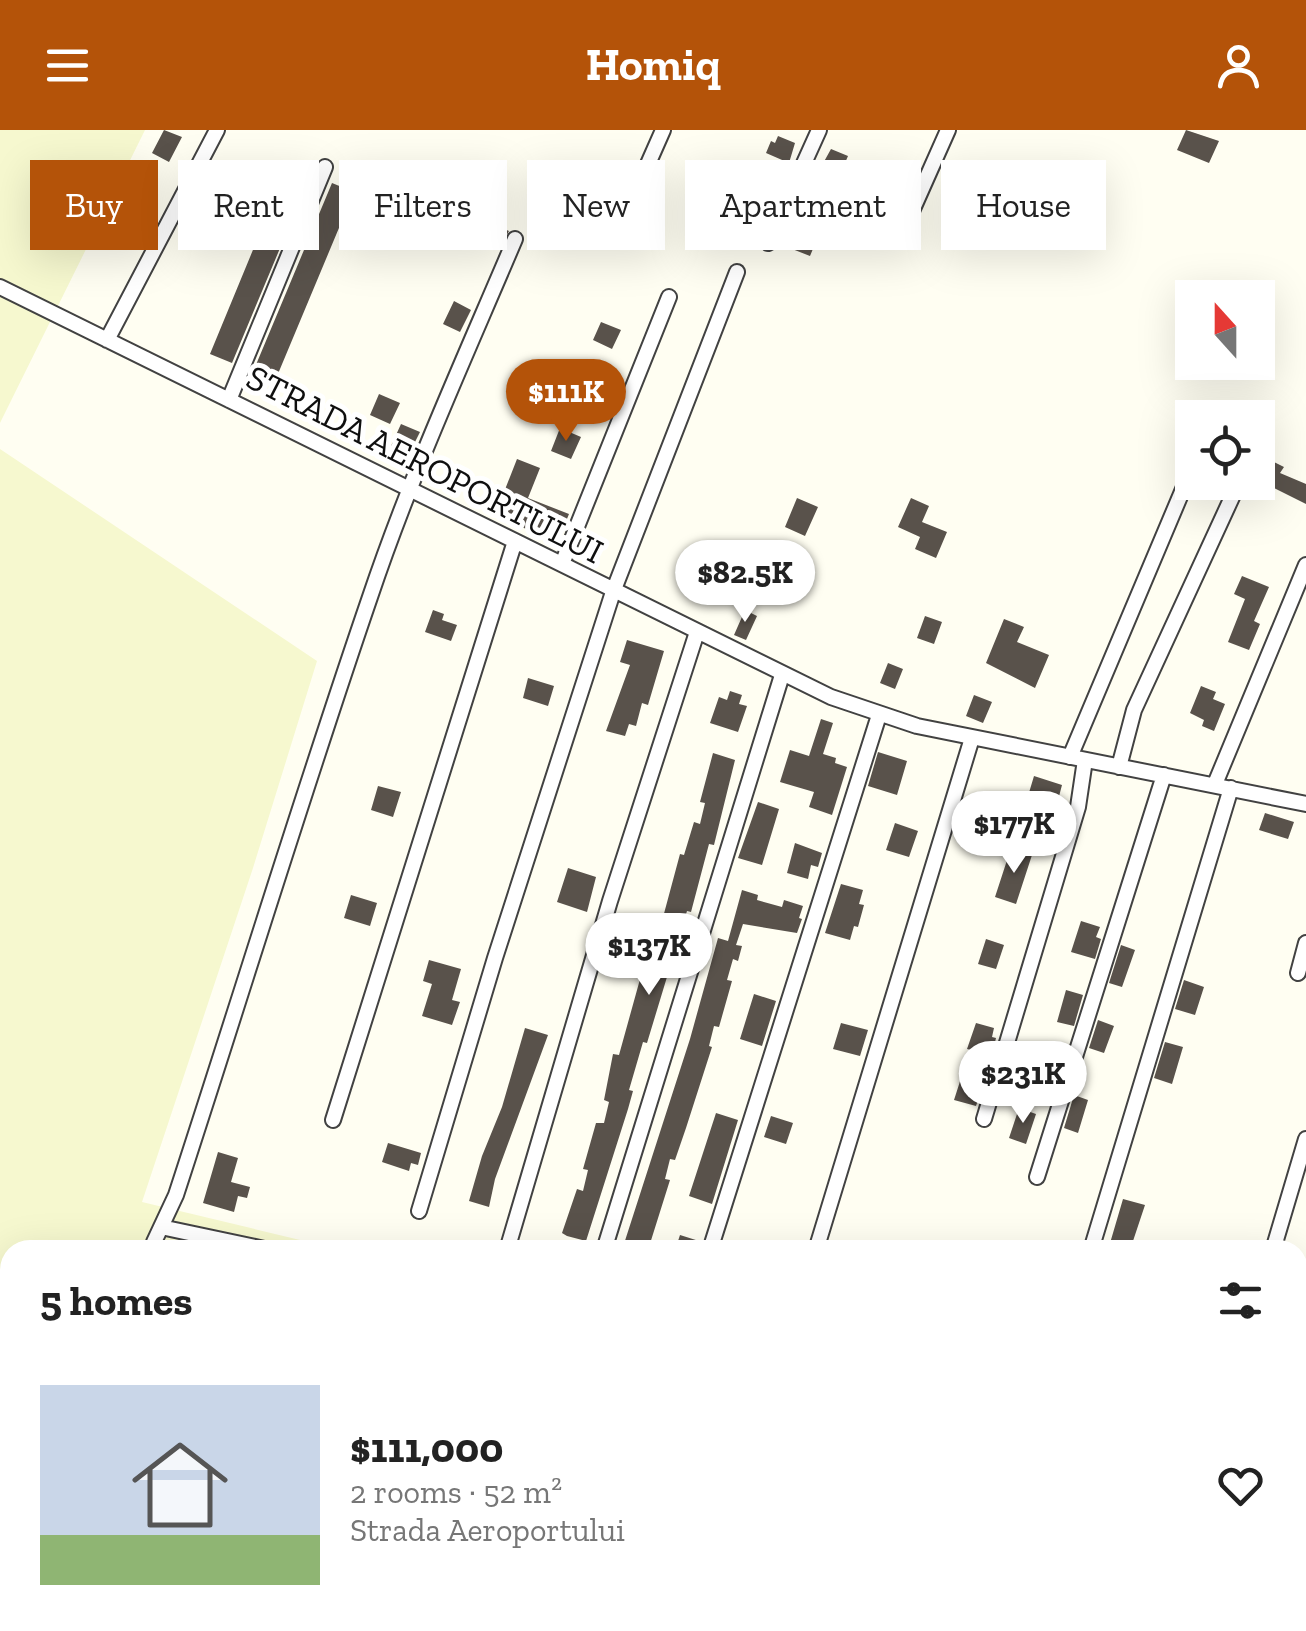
<!DOCTYPE html>
<html lang="en">
<head>
<meta charset="utf-8">
<style>
	:root { --surface:#fff; --page:#f6f6f6; --text:#222; --muted:#767676; --line:#e0e0e0; --accent:#b45309 }
	body { margin:0; font-family:"Zilla Slab",serif; background:var(--page); color:var(--text); height:100vh; display:flex; flex-direction:column; font-size:38px; white-space:nowrap }
	* { box-sizing:border-box; margin:0 }
	p { font-size:32px; color:var(--muted) }
	.icon { flex:none; width:55px; height:55px; fill:none; stroke:currentColor; stroke-width:2; stroke-linecap:round; stroke-linejoin:round }
	.map { position:relative; flex:1; overflow:hidden }
	.drawer { position:absolute; left:0px; top:1110px; width:1308px; height:392px; display:flex; flex-direction:column; background:var(--surface); border-radius:30px 30px 0 0; box-shadow:0 10px 40px #0002 }
	.drawer>* { flex:none }
	.hud { position:absolute; left:30px; top:30px; width:1248px; height:90px; display:flex; gap:20px }
	.needle { width:65px; rotate:339deg }
	.controls { position:absolute; left:1175px; top:150px; display:grid; gap:20px }
	.controls a { display:grid; place-items:center; width:100px; height:100px; border-radius:0px; background:var(--surface); box-shadow:0 10px 40px #0002; font-size:50px }
	.price { position:absolute; translate:-50% -85px; padding:0 22px; border-radius:35px; background:#fff; color:#222; font-size:32px; line-height:65px; filter:drop-shadow(0 2px 5px #0008) }
	.price::after { content:''; position:absolute; left:50%; top:60px; width:30px; height:22px; margin-left:-15px; background:inherit; clip-path:polygon(0 0,100% 0,50% 100%) }
	.price.active { background:var(--accent); color:#fff }
	ul { padding:0; list-style:none }
	li { display:flex; align-items:center; gap:30px; height:250px; padding:0 40px }
	li+li { border-top:2px solid var(--line) }
	li span { display:grid; place-items:center; flex:none; width:280px; height:200px; border-radius:0px; color:#555 }
	li>.icon { margin-inline-start:auto }
	span .icon { width:120px; height:120px; fill:#fffc; stroke-width:1 }
	li b { font-size:42px }
	h2 { display:flex; justify-content:space-between; align-items:center; height:120px; padding:0 40px; font-size:42px }
	.pill { padding:0 35px; border-radius:0px; background:var(--surface); box-shadow:0 10px 40px #0002; font-size:35px; line-height:90px }
	.pill.active { background:var(--accent); color:#fff }
	header { display:flex; justify-content:space-between; align-items:center; height:130px; padding:0 40px; background:var(--accent); color:#fff; font-size:45px; font-weight:700 }
	.map>svg:first-child { display:block }
	.farmland { fill:#f6f8cf }
	.building { fill:#59524b }
	.lines { fill:none; stroke-linecap:round; stroke-linejoin:round }
	.minor-casing { stroke:#424242; stroke-width:18 }
	.path { stroke:#313131; stroke-width:2.5; stroke-dasharray:10 5; stroke-linecap:butt }
	.minor { stroke:#fff; stroke-width:14 }
	.labels { text-anchor:middle; stroke-width:10; stroke-linejoin:round; paint-order:stroke }
	.street-label { font-size:35px; fill:#0f0f0f; stroke:#fff }
</style>
</head>
<body>
<header><svg class="icon" aria-label="menu" viewBox="0 0 24 24"><path d="M4 6h16M4 12h16M4 18h16"/></svg>Homiq<svg class="icon" aria-label="person" viewBox="0 0 24 24"><circle cx="12" cy="8" r="4"/><path d="M4 21q1-7 8-7t8 7"/></svg></header>
<div class="map">
<svg width="1306" height="1501" viewBox="0 0 1306 1501">
	<rect width="100%" height="100%" fill="#fffef2"/>
	<!-- farmland -->
	<path class="farmland" d="M0,0H145L0,293Z
		M0,319L317,531L253,738L142,1072L342,1120H10V1411L0,1404Z
		M1298,1326L1306,1328V1501H141L128,1493L1298,1492Z"/>
	<!-- building -->
	<path class="building" d="M164,0L182,7L169,32L152,23Z
		M1186,0L1219,11L1209,33L1177,20Z
		M778,6L795,13L789,33L766,23L771,11L775,13Z
		M831,19L848,26L845,33L849,35L844,47L821,37Z
		M288,35L311,44L232,233L210,224Z
		M759,46L776,52L769,72L746,62L752,50L756,52Z
		M332,53L354,62L275,251L253,242Z
		M812,59L829,66L826,73L830,74L825,86L802,77Z
		M132,64L154,74L144,94L122,83Z
		M486,91L509,101L501,116L479,106Z
		M796,98L813,105L810,112L815,114L810,126L787,117Z
		M454,171L471,180L460,202L443,194Z
		M601,192L621,200L612,219L593,210Z
		M556,258L584,270L586,264L610,272L603,291L564,277L558,291L544,284Z
		M379,264L400,273L390,294L370,285Z
		M401,294L420,302L409,324L391,316Z
		M560,298L581,307L571,329L551,321Z
		M1264,327L1284,337L1280,343L1306,354V374L1258,350V340Z
		M517,329L540,338L528,368L569,384L557,413L495,385Z
		M797,368L818,377L805,406L785,397Z
		M911,368L929,376L922,392L947,402L936,428L915,419L920,407L898,397Z
		M1242,446L1269,457L1254,491L1260,494L1249,520L1228,512L1245,469L1234,464Z
		M433,480L444,484L442,490L457,495L451,511L425,502Z
		M745,480L757,486L746,510L734,505Z
		M925,486L942,492L934,514L917,508Z
		M1004,489L1024,497L1017,512L1049,525L1035,558L986,533Z
		M627,510L664,521L648,575L642,573L636,596L629,594L625,606L606,601L630,535L620,532Z
		M888,533L903,539L895,559L880,553Z
		M528,548L554,556L548,576L523,568Z
		M1201,556L1216,562L1213,569L1225,574L1214,601L1202,596L1204,590L1190,583Z
		M730,561L742,565L739,574L747,576L738,602L710,593L719,567L727,570Z
		M974,565L992,572L983,593L966,586Z
		M821,589L833,593L823,624L836,628L835,633L847,637L832,685L809,677L814,662L780,652L790,620L809,626Z
		M878,622L907,631L897,665L868,656Z
		M713,623L735,630L714,715L709,714L691,782L687,781L647,913L643,912L629,960L633,961L628,979L586,1111L567,1106L562,1103L577,1059L583,1061L588,1040L583,1039L596,993H604L609,972L604,970L613,924L619,925L647,824L653,826L658,806L654,805L658,790L662,791L680,724L684,725L694,692L700,694L705,673L700,672Z
		M1034,646L1062,655L1057,674L1028,666Z
		M378,656L401,662L393,687L371,680Z
		M758,672L779,679L762,735L738,728Z
		M1265,683L1294,692L1288,709L1259,700Z
		M895,693L918,701L909,727L886,720Z
		M795,713L822,723L818,737L811,735L808,749L787,743Z
		M1011,718L1032,725L1016,774L995,767Z
		M568,738L596,747L587,782L557,772Z
		M841,754L863,760L859,774L864,775L858,797L854,796L850,810L825,803Z
		M742,760L758,765L757,770L782,777L784,770L803,776L799,788L802,789L797,803L743,794L736,815L742,816L738,831L733,829L727,850L732,851L719,897L714,896L709,916L712,917L686,998L675,1030L670,1029L665,1049L670,1050L648,1120H622L690,909L718,808L728,811Z
		M351,765L377,773L370,796L344,788Z
		M1081,791L1100,797L1096,807L1101,809L1095,829L1071,822Z
		M986,809L1004,815L996,839L978,834Z
		M1121,815L1135,820L1122,857L1109,853Z
		M429,830L461,839L452,870L460,872L452,895L422,886L432,854L423,851Z
		M1184,850L1204,857L1195,885L1175,879Z
		M1066,860L1083,865L1074,896L1057,892Z
		M754,864L776,871L762,916L740,909Z
		M1098,890L1114,896L1104,923L1089,918Z
		M841,893L868,900L860,926L833,919Z
		M976,893L994,898L992,907L996,908L992,925L967,919Z
		M525,898L548,905L495,1049L489,1077L469,1071L482,1026L502,977Z
		M1165,912L1183,917L1172,954L1154,948Z
		M963,942L985,949L976,976L954,970Z
		M1074,965L1088,970L1078,1003L1064,998Z
		M1019,978L1036,984L1026,1014L1009,1008Z
		M716,983L738,990L712,1074L689,1066Z
		M771,986L793,993L786,1014L764,1007Z
		M388,1013L421,1023L418,1035L411,1033L409,1041L382,1032Z
		M218,1022L238,1028L231,1052L250,1057L247,1068L238,1066L234,1082L203,1073Z
		M1123,1069L1145,1075L1130,1120H1108Z
		M680,1105L699,1111L697,1120H675Z"/>
	<g class="lines">
		<defs>
			<path id="minor" d="M648,34L663,0
				M908,90L948,0
				M768,113L819,0
				M0,157L831,567L917,596L1306,674
				M107,210L217,0
				M229,270L325,37
				M1214,288L1218,279
				M562,434L669,167
				M1070,627L1192,338
				M1119,637L1134,580L1239,352
				M1215,654L1306,435
				M1298,843L1306,813
				M984,989L1078,677L1085,630
				M333,990L515,411
				M1037,1047L1164,645
				M419,1081L495,828L613,462L737,142
				M161,1097L269,1120
				M154,1112L176,1065C241,866 302,665 370,467C411,345 465,227 515,109
				M507,1120L610,771L697,502
				M604,1120L782,545
				M710,1120L879,585
				M816,1120L972,608
				M1091,1120L1231,658
				M1273,1120L1306,1009
				M1298,1317L1306,1319"/>
		</defs>
		<!-- minor casing -->
		<use href="#minor" class="minor-casing"/>
		<!-- path -->
		<path class="path" d="M0,1283L10,1271
			M0,1419L10,1426
			M106,1492L118,1501
			M705,1492L718,1501
			M938,1501L943,1492"/>
		<!-- minor -->
		<use href="#minor" class="minor"/>
	</g>
	<g class="labels">
		<!-- street labels -->
		<g class="street-label">
			<text transform="translate(425 334) rotate(27)" y="12">STRADA AEROPORTULUI</text>
		</g>
	</g>
</svg>
<div class="controls">
<a><svg class="needle" viewBox="-14 -14 28 28"><path d="M0-13l5 13h-10z" fill="#e53935"/><path d="M0 13l5-13h-10z" fill="#767676"/></svg></a>
<a><svg class="icon" aria-label="locate" viewBox="0 0 24 24"><circle cx="12" cy="12" r="6"/><path d="M12 2v4M12 18v4M2 12h4M18 12h4"/></svg></a>
</div>
<b class="price active" style="left:566px;top:314px">$111K</b>
<b class="price" style="left:745px;top:495px">$82.5K</b>
<b class="price" style="left:1014px;top:746px">$177K</b>
<b class="price" style="left:649px;top:868px">$137K</b>
<b class="price" style="left:1023px;top:996px">$231K</b>
<div class="hud">
<a class="pill active">Buy</a>
<a class="pill">Rent</a>
<a class="pill">Filters</a>
<a class="pill">New</a>
<a class="pill">Apartment</a>
<a class="pill">House</a>
</div>
<section class="drawer">
<h2>5 homes<svg class="icon" aria-label="filters" viewBox="0 0 24 24"><path d="M4 7h16M4 17h16"/><circle cx="9" cy="7" r="2"/><circle cx="15" cy="17" r="2"/></svg></h2>
<ul>
<li><span style="background:linear-gradient(#c9d6e8 75%,#8fb573 0)"><svg class="icon" aria-label="home" viewBox="0 0 24 24"><path d="M3 11l9-7 9 7M6 9v11h12V9"/></svg></span><div><b>$111,000</b><p>2 rooms · 52 m²</p><p>Strada Aeroportului</p></div><svg class="icon" aria-label="heart" viewBox="0 0 24 24"><path d="M12 20l-8-8c-3-5 5-10 8-4 3-6 11-1 8 4z"/></svg></li>
</ul>
</section>
</div>
</body>
</html>
